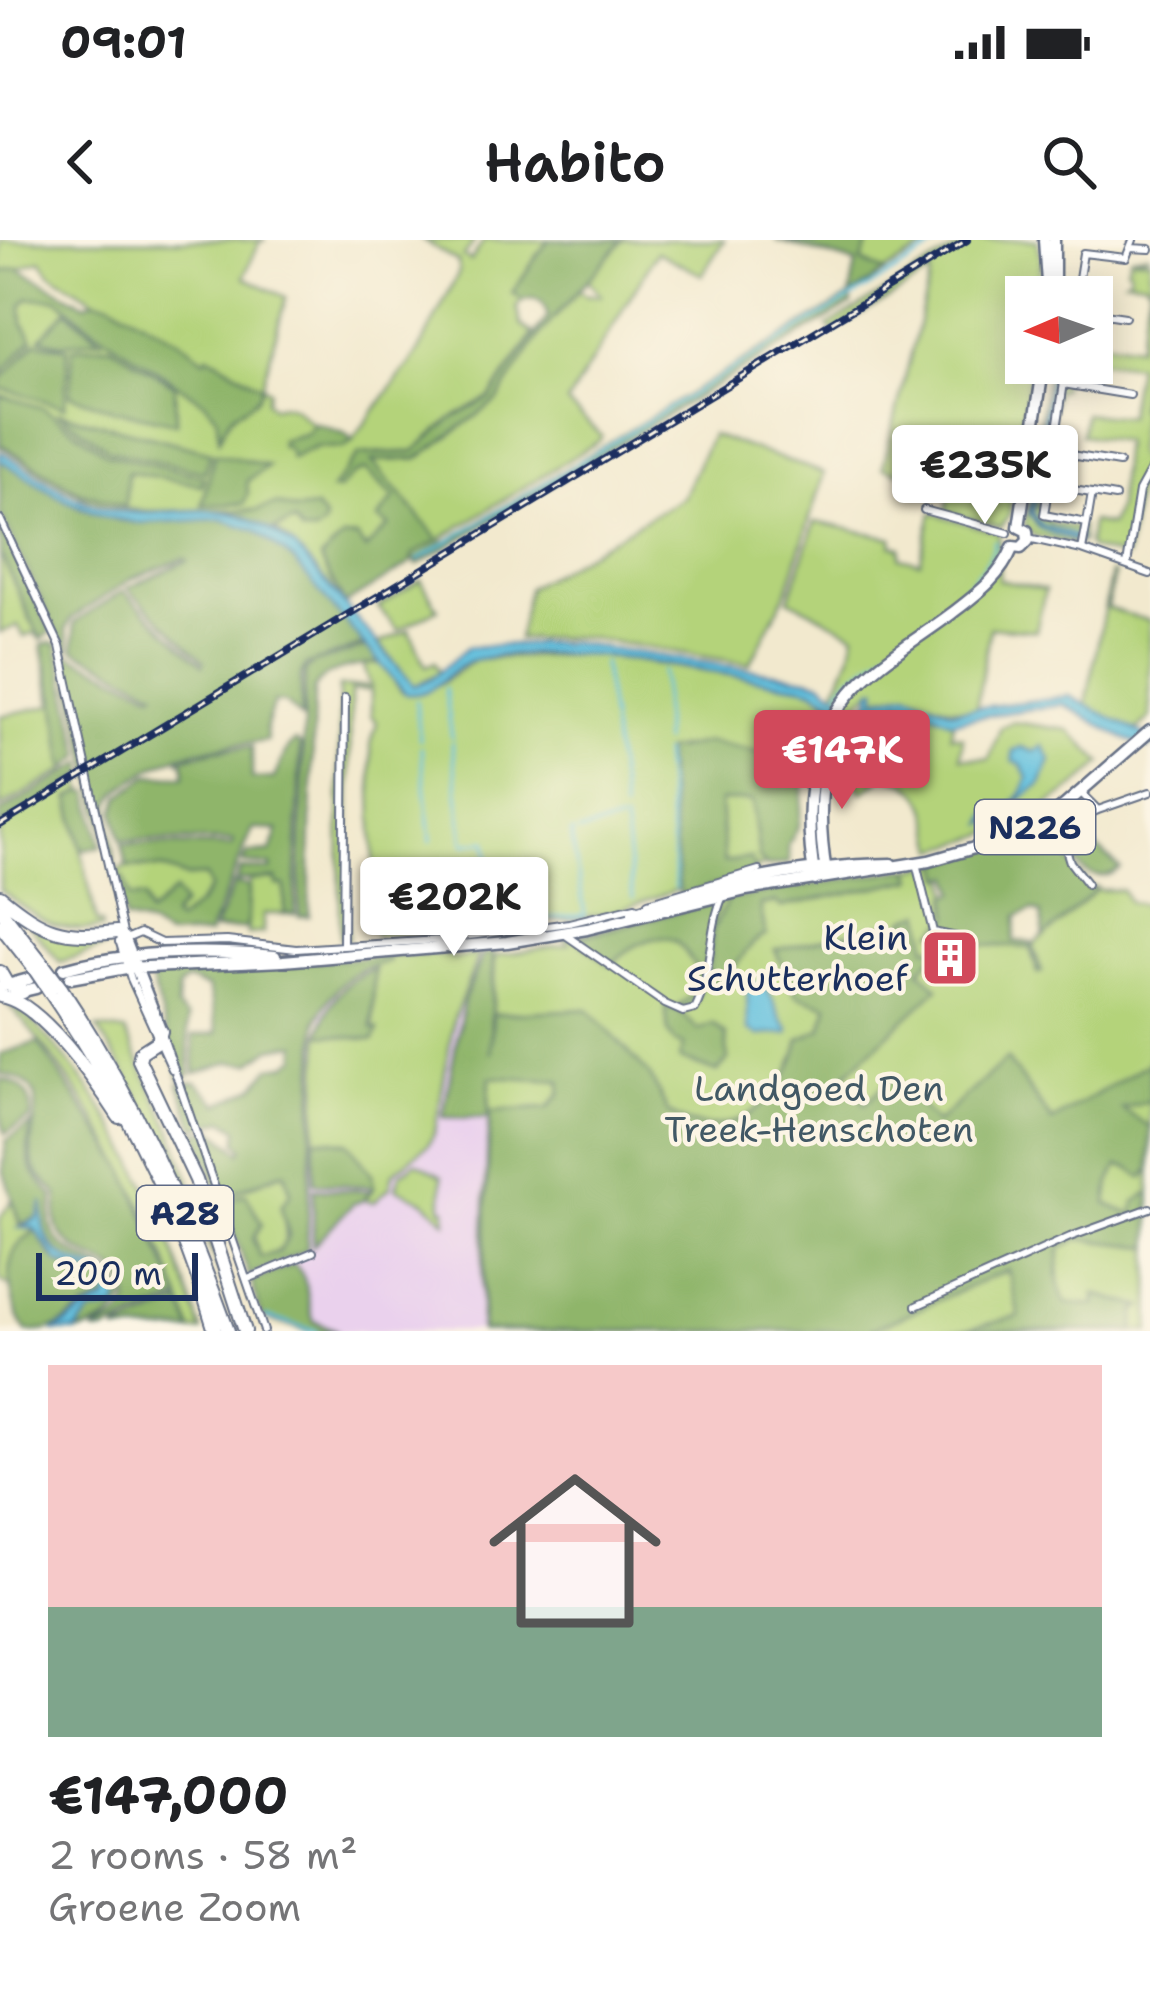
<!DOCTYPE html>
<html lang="en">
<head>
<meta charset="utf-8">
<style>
	:root { --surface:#fff; --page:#f6f6f6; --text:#202124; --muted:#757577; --accent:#d1495b }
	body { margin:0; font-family:"Shantell Sans",sans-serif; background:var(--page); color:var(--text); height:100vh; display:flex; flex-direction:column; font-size:45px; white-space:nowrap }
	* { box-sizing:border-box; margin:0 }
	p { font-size:39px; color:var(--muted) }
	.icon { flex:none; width:66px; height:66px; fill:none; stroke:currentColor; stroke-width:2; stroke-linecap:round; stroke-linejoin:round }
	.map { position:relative; height:1091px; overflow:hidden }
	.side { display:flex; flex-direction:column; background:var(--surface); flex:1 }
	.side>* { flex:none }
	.needle { width:78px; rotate:268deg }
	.fabs { position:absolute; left:1005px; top:36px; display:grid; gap:24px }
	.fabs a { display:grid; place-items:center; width:108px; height:108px; border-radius:0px; background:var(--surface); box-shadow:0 6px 30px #0003; font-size:60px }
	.scale { position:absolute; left:36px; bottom:30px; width:162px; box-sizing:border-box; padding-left:12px; border:6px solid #1b2f5e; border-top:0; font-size:33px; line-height:42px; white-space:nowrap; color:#1b2f5e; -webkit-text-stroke:9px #fcf5e5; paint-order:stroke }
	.price { position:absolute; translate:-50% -102px; padding:0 27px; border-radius:12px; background:#fff; color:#222; font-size:39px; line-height:78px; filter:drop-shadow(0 3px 6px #0008) }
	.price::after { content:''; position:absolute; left:50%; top:72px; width:36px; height:27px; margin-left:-18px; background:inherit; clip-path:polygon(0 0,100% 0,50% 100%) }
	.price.selected { background:var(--accent); color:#fff }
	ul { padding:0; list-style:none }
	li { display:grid; align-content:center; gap:24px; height:636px; padding:0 48px }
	li span { display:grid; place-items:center; height:372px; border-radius:0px; color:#555 }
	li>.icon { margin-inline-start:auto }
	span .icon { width:216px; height:216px; fill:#fffc; stroke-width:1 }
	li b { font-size:51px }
	.status { display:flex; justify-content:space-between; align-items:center; height:84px; padding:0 60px; background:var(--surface); direction:ltr }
	.status svg { height:33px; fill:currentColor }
	header { display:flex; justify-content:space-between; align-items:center; height:156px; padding:0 48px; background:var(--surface); font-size:54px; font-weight:600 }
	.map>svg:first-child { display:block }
	.built { fill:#ead1ed }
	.green { fill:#b4d37a; stroke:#68816c; stroke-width:3; fill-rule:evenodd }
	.forest { fill:#8fb56a; stroke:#557264; stroke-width:3 }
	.water { fill:#60c0de; stroke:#3e789e; stroke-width:3 }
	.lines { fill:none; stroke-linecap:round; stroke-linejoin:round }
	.stream { stroke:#60c0de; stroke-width:3 }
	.minor-casing { stroke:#667085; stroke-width:10 }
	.major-casing { stroke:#667085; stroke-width:15 }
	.highway-casing { stroke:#667085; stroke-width:16 }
	.minor { stroke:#fff; stroke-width:6 }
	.major { stroke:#fff; stroke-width:10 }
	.highway { stroke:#fff; stroke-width:12 }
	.rail-casing { stroke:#1b2f5e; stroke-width:8 }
	.rail { stroke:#fcf5e5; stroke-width:3; stroke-dasharray:9; stroke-linecap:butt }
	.highway-bridge-casing { stroke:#667085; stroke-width:16; stroke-linecap:butt }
	.highway-bridge { stroke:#fff; stroke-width:12 }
	.labels { text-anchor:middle; stroke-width:9; stroke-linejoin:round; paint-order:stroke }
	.shield { fill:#fcf5e5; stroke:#5e6a86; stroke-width:3 }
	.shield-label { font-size:33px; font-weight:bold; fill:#1b2f5e }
	.poi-label { font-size:36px; fill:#1b2f5e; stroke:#fcf5e5; text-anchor:end }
	.park-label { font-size:36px; fill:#415865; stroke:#fcf5e5 }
</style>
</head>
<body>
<div class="status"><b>09:01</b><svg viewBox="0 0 49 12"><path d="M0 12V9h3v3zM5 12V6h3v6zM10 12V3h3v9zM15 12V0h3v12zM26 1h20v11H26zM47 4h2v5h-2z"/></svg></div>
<header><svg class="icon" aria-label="back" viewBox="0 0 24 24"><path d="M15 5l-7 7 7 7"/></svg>Habito<svg class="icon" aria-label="search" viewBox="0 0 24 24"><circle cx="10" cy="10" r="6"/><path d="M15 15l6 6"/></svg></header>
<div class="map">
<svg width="1150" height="1091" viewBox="0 0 1150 1091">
	<rect width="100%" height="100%" fill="#fcf5e5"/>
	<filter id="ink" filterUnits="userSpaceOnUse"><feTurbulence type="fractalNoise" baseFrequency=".00833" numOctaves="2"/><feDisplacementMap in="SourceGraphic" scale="24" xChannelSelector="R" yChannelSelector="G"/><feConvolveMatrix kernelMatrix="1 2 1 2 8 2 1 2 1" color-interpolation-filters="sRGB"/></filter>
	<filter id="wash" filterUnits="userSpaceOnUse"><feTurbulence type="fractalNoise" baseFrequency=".004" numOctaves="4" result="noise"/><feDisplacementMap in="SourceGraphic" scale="48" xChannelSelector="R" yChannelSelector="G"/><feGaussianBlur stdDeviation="2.7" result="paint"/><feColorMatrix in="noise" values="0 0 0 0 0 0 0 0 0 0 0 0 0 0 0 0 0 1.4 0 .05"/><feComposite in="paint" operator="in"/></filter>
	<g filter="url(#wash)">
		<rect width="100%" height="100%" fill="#f2e9ce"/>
		<!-- built -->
		<path class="built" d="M494,711L482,1091H314L261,1078L249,1036L308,1011L316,809L322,774L333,756L363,731Z"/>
		<!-- green -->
		<path class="green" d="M0,0H266L260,1L244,37L286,57L262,146L269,150L266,161L272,167C297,160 298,176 317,187C325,192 339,193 348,195L352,201L419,111L459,32L458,22L423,0H475L464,17L471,21L484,0H548L512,53L523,60L517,66L521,85L533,94L490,158L451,179L413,212L369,213L372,221L417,219L497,161L541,93L579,50L586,55H601L588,40L623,0H724L702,35L657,12L567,163L602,196L599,201L442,298L444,302L345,364C315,330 272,271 228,270C186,268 148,276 107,265C68,255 34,226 0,206ZM41,20L50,33L97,61L88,66L18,29Z
			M775,0H939L885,32Z
			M971,0H1037L1041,19L1040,57H1026V123H1030L1009,276L1000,287L946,271L950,250L883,227L931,33L833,91L828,86Z
			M1150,13L1133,18H1150V91L1138,170L1150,105V108L1136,212L1140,221H1150L1137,250L1126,318L1091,309L1088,305L1091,282L1110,285L1117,268L1123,201L1081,195L1085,173L1127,177L1136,125L1093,120L1095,100L1138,106L1149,47L1145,41L1125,39L1129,36L1130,29L1127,28L1131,16Z
			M1048,123L1030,274L1037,287L1077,302L1080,300L1041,285L1033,274L1056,123H1060V130L1065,131L1061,150H1056L1047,207L1052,208L1051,218H1045L1038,267L1043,268L1040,275L1044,279L1049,278V283L1079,289L1081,284L1082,302L1076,305L1033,295L1025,285Z
			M711,195L824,233L788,349L750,424L583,397L518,399L528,348L683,257Z
			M932,273L999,293V340L1045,350L1036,391L990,387L976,469C936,473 917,444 878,458L872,450L856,464L835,452L850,416L855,394L789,359L815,282L893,298L892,305L901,307L900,317L920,322Z
			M0,313L30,379L43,398L41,400L34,393L24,397L18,385L0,393Z
			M1111,333L1114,334L1107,368L1150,381V478L1134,493L1086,465Z
			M421,340L438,369L398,390L378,367Z
			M409,390L426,426L435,422L440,432L414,446L379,403Z
			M42,405L55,460L65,530L0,568V476L52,465Z
			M591,414L800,446L813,449L832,464L815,494L785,569L787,622C730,630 679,649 628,667C573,686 509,681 453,685L452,688L375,696L374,673L379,672L375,669L371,504L377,482L371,476V450H351L348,699H340L339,447L371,446L363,424H381L402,452L442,443L475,419Z
			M904,460L953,481L951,495L963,497L961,517L989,519L1001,487L1013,482L1069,490L1102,523C1057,568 999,594 937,609C927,568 929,546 885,535L863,552L836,513L849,475L882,531L856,477Z
			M80,537L84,551L70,559L97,683H101L102,688C54,695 37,677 0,650V586Z
			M945,623L958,696L1036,703L1096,647L1099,650H1122L1129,662L1150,666V1091H480L495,716L569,704L564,698L739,657Z
			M127,627L161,628L185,637L205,636L210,648L194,669L177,682L172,676L183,665L175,652L149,675L128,657L123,637H115L114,632Z
			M250,638L277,639L285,645V674H263V693L247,694Z
			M22,677C50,699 71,701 105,696L108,706L60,722Z
			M479,714L454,779L435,892L428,905L393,933L390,947L374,962L364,960L374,947L348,902L315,898L320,794L373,800L374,724L388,722V716L451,715L453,719Z
			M5,762C25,771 39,788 53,804C129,888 167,985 202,1091H116L181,1063V1059C143,954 84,843 5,762Z
			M97,788L125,792L172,890L234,1068C196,971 155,875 97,788Z
			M416,922L442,936V968L446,969V981L424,961L396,948L400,934Z
			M284,932L291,953L281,966C287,993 293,1011 260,1018C252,996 254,976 246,954L223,962L221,958Z
			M12,960L20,987L36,990L15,1011L11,1047L0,1040V978Z"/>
		<!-- forest -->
		<path class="forest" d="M548,0H623L541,93L497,161L417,219L372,221L439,300L413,315L410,324L345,364L320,319L343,298L357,297L365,309L389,286L378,279L394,258L366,230L354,234L338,250H331L359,214L413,212L451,179L490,158L548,76L542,62L534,58L523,60L512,53Z
			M775,0L816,5L819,0H870L862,22L885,32L851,56L852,64L417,325L415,321L850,56L856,23Z
			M18,28L85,64L94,60L110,62L180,101L205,119L208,115L262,146C256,166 249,162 235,173C228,178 223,191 219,199L217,177L206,163L92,88L58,59L28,58L22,65L23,83L33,99L0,134V32Z
			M66,70L101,99L60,104L41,98Z
			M36,102L68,108L65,167L0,148V141Z
			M110,105L175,146L176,183L115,170L70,155L73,108Z
			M0,155L44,168L108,214L204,237L202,245L128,232L125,266L78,251L0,204Z
			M57,172L211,212L205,232L110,210Z
			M315,183L344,193L353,201L343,208L317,207L291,218L288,208L281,206V200L305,194Z
			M215,213L268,226L247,241L248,254L244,264L202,265Z
			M0,220C41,245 82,278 132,282C167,285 209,270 242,283C294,305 331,362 366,404L306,425L301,435V478L285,463L274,462L266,486L267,501C218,506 175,509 134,540C124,547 112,554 110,567C108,589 118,610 114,632L65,413L153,453L156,451L74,410V383L123,351L203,425L204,421L127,348L187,321L183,319L131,339L71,379L66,390L69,409L64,408L0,273Z
			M276,264L295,270L316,268L325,280L323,287L315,293H302L294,282L271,291L244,276L222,271L257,270Z
			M0,285L51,392L41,400L0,313Z
			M50,402L57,404L82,516L65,530L55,460L42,405Z
			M367,407L379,423C356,426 326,427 314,449L309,676H299L305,431L314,423Z
			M295,501L300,505L295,674H285V646L277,645L276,639L236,641L241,629L271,630V626L243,623L247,614L271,612L278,590L253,589L208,695L167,697L147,685L125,680L115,637H123L130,658H144L149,675L174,651L183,665L172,677L177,682L199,664L210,648L205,636L185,637L161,628L127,627L122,604L232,606L233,601L121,600L115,572L120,557L149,535L185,536L184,520H178L214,510L252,507V539L274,538L288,507Z
			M708,502L807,523L799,585L788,606L790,623L767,627L759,618L752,561H720L724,622L751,618L756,635L680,655L665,511Z
			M84,523L85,534L0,586V573Z
			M84,551L90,553L101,606L82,610L70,558Z
			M1074,566L1078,570L1058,580L1054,593L1075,630L1095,651L1044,697L1041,673L1033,670L1017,676L1014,701L1035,704L1033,707L1042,732L1038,733L1030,708L981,705L980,699L934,692L950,677L948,655L956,652L952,636L944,637L940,622C988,612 1034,594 1074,566Z
			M1063,604L1095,606L1120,628C1093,648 1078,628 1063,604Z
			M911,628L914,639L781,667L776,662L760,665L766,695C742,705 740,731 716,744L708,736L713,689L728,659Z
			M234,644L249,646L247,688L214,690Z
			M719,661C703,695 711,738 691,768L677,767L692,755L696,728C690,719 681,702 670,699C652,693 622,711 611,726L574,698Z
			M923,672L927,707L942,708L920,730L938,748L845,835L865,864L894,836L936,883L1007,819L1052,881L1150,822V861L1122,869L1150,887V929L1143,938L1129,928L1118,926L1110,943L1107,964L1133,975L1135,962L1150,952V1007L1078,999L1061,1008C1058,1026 1056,1047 1066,1063L1095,1065V1054L1143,1067L1136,1072L1134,1091H961L1019,1076L1008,1030L868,1091H482L490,871L548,868L560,854L561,841L490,837L488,878L443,877L464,760L483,715L493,712L490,814L493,774L588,769L650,835L668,872C727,912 788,858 800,799L821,789L828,766L796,755L775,710L895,682L896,689L906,688L905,679Z
			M388,716V722C352,727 332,748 317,780L307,1010L249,1036L223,962L246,954L262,984L253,999L260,1017L279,1012L289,995L281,967L291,953L285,932C263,938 243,949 221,958L197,892L213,889L240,912L243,908L237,902L238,889L225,880L195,888L179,844L197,842L219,864L254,847L271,827L286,825L297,817V804L271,808L251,823L230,822L195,833L193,796L217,793L208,748L187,740L178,748L177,768L187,778L190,834L180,839L151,740L160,731Z
			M374,729L372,788L378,789L374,800L320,794C326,764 344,739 374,729Z
			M665,766L681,772L698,790L713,784L726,794L728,820L717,832L680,819L684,805L675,802L668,791Z
			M38,802L124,928L181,1059L105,1091H94C110,1083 133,1075 128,1053C121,1016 76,1022 60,992C53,980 58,968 58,955C50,945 37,937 33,924C22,887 63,845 0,834V814Z
			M0,839C23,843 33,855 31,878L5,894L0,873Z
			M31,884C25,923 27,928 53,956C53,965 50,976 51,985C60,1024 111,1014 125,1058C121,1077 94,1091 75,1091L92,1073L113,1069L119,1054L111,1039C76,1025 44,1015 41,972L37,978L21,984L3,930L6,901Z
			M315,898L348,902L372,934L374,947L314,943Z
			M314,949L372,951L364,960L353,964L313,1006Z
			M36,990C43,1002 49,1016 61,1024C82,1036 105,1028 111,1056C105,1060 99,1062 93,1065C62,1079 69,1091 27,1091C13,1074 4,1034 14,1012C19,1003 28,996 36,990Z
			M294,1024C312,1041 304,1059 314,1081L338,1091H311L262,1078L251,1041Z
			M182,1063L192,1091H115Z"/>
		<!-- water -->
		<path class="water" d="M1051,123H1056L1033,274L1041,285L1079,297L1078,302L1039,288L1030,274Z
			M0,211C34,231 68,260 107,269C150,280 196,263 238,275C258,280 277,295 295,307L414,446L431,439L468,407L569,402L807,438L822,442L855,467L869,464L872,450L877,448V458L909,452L952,471L1069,456L1150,498V508L1123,498L1063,464L952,481L904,460L856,477L813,449L800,446C698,432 579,400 477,419C448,424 439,458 406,454L294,321L255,290L221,279L139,283L105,277L67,261L0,220Z
			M1043,506L1051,520L1040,546C1018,557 1007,576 985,584L988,574H1005L1023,552L1028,538L1022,525L1013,521V511L1021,507L1034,512Z
			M747,741C780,744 769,773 789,789L788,793L758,795L748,790Z
			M43,961C40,1018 64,1016 107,1034L119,1054L116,1068L92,1073L75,1091H53C73,1083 86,1068 106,1061L111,1049L100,1036L58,1022L34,988H20L38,978Z"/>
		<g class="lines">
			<!-- stream -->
			<path class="stream" d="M418,320L947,0
				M603,423L623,571
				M445,448L452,498
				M834,457L849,439C884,412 992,341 995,301
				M416,461L420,500
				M663,502V431
				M452,503L464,604L487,601L496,683
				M421,508L431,601
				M663,513L676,648
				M624,581L633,658
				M579,592L620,582
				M479,684L585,675L571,594L574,593
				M442,687L472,684
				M266,1077L317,1091"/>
		</g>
	</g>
	<g filter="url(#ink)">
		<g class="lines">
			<defs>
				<path id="minor" d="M1130,8L1150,9
					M1076,57L1083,13L1126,18L1133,0
					M1092,72L1125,77
					M1067,123L1044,275L1087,283L1082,310
					M1063,144L1130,155
					M1053,212L1119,223
					M1073,250L1092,253
					M924,270L1008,293
					M0,279L60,406L123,693
					M1087,283L1092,253L1115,257
					M1028,298L1082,310L1150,334
					M1127,325L1139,251L1150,231
					M1082,554L1098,570L1150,552
					M916,623L933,692L957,697
					M1087,644L1070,622L1059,586L1098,570
					M648,663L759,630
					M937,693L944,707L952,696
					M567,696L665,764L683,772L695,769C713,733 707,692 723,656
					M119,702L140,693L161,703L227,701L296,709L439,700L569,683L635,667
					M120,703L131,739L172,829
					M343,706L345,458
					M162,794L264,1091
					M248,1039L313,1012
					M916,1066L1070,997L1150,968"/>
				<path id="major" d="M1044,0L1048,57
					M1054,0V42
					M1019,287L1044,123
					M1013,307L1021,308L1028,301L1027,291L1019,287
					M826,632C817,579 819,530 840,480
					M815,640C804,576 806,507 849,455C876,422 918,399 951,374C977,354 1000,338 1013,307
					M633,673C716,644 803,625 891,624
					M117,692L124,697L161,791
					M64,729C130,711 207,710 275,716
					M70,738L126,728L283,721L507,702L587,689L746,650L929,621L1009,598L1049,579L1150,491
					M0,747L29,739
					M15,753L36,748"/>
				<path id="highway" d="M0,656C44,692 62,698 117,692
					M0,669L43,724
					M0,685L33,727
					M0,732L7,744L23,752
					M61,748C133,856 184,969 228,1091
					M50,752C121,856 180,969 215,1091
					M0,756C40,761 97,843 119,877
					M161,791L158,801L141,812L139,820L196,940L245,1091"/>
			</defs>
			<!-- minor casing -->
			<use href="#minor" class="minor-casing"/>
			<!-- major casing -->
			<use href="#major" class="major-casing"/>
			<!-- highway casing -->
			<use href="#highway" class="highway-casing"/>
			<!-- minor -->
			<use href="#minor" class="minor"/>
			<!-- major -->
			<use href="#major" class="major"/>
			<!-- highway -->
			<use href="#highway" class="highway"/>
			<defs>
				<path id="rail" d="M0,585L967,0"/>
			</defs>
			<!-- rail casing -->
			<use href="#rail" class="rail-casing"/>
			<!-- rail -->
			<use href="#rail" class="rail"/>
			<defs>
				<path id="highway-bridge" d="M43,724L61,748
					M33,727L50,752"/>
			</defs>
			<!-- highway-bridge casing -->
			<use href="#highway-bridge" class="highway-bridge-casing"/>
			<!-- highway-bridge -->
			<use href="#highway-bridge" class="highway-bridge"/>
		</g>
	</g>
	<!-- icons -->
	<defs>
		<symbol id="building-square" viewBox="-11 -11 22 22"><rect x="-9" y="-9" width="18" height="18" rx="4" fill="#d1495b" stroke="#fcf5e5"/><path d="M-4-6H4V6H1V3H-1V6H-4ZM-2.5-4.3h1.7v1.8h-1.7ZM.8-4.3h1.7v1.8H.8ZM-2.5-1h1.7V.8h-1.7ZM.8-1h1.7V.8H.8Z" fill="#fff"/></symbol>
	</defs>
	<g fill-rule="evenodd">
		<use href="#building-square" x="917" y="685" width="66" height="66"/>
	</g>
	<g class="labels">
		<!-- shield labels -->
		<g class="shield">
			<rect x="975" y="560" width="120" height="54" rx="9"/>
			<rect x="137" y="946" width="96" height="54" rx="9"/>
		</g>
		<g class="shield-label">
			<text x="1035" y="599">N226</text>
			<text x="185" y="985">A28</text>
		</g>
		<!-- poi labels -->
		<g class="poi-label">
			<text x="908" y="710">Klein<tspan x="908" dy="41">Schutterhoef</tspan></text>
		</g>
		<!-- park labels -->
		<g class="park-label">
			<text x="819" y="861">Landgoed Den<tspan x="819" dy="41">Treek-Henschoten</tspan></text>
		</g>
	</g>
</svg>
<div class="fabs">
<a><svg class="needle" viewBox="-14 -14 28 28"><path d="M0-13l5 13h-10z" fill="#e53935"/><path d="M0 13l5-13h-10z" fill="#757577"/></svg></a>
</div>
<div class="scale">200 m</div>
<b class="price" style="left:985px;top:287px">€235K</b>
<b class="price selected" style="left:842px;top:572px">€147K</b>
<b class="price" style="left:454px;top:719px">€202K</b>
</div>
<section class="side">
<ul>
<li><span style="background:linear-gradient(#f6c9c9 65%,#7fa58c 0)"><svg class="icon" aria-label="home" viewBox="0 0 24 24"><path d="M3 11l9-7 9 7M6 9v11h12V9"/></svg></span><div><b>€147,000</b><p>2 rooms · 58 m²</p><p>Groene Zoom</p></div></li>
</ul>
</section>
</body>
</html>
